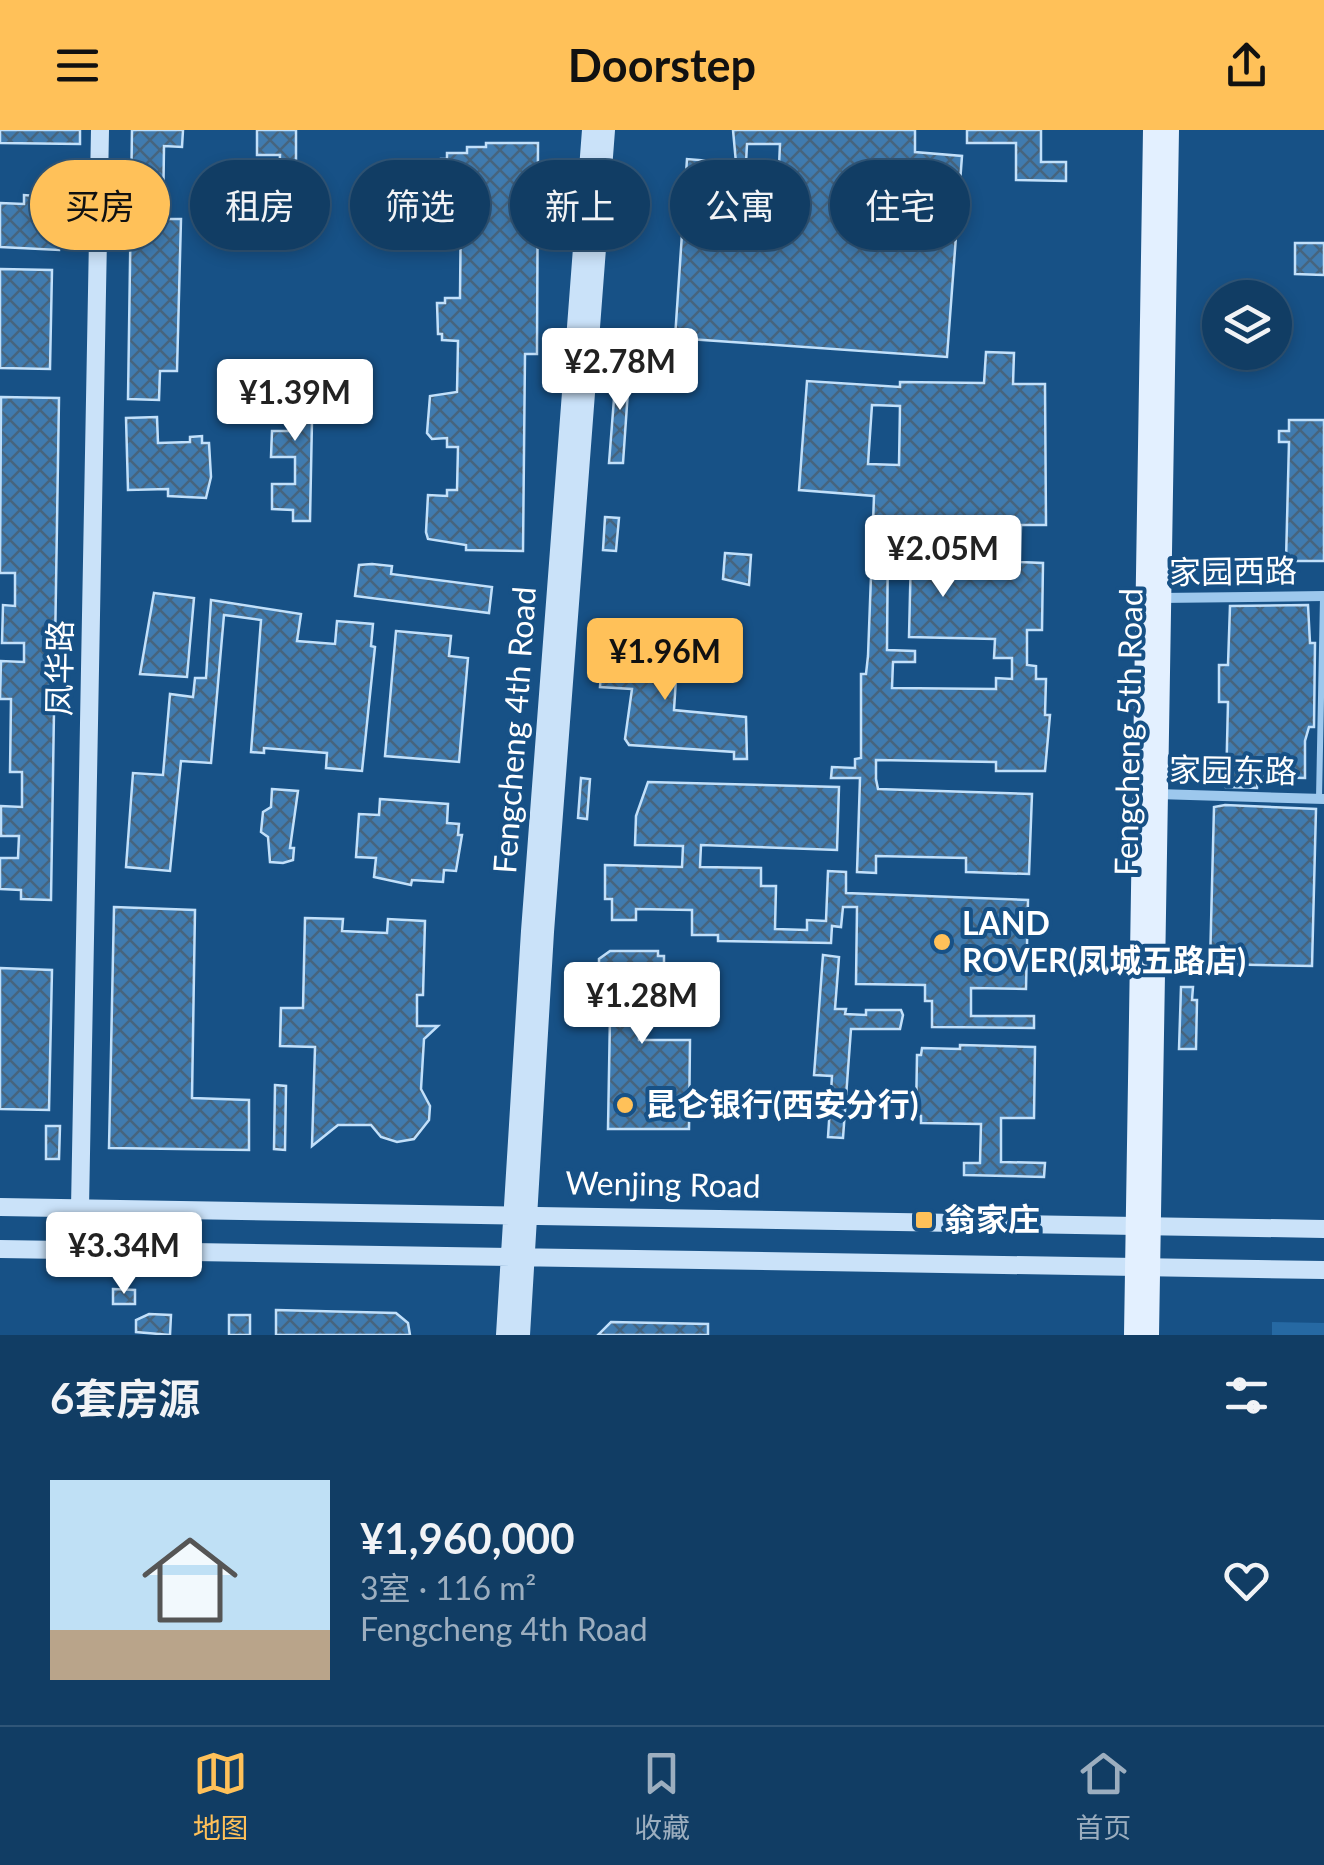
<!DOCTYPE html>
<html lang="zh">
<head>
<meta charset="utf-8">
<style>
	:root { --surface:#113d64; --page:#1a446a; --text:#f1f3f6; --muted:#9caebf; --line:#305678; --accent:#ffc159 }
	body { margin:0; font-family:Lato,"Noto Sans SC",sans-serif; background:var(--page); color:var(--text); height:100vh; display:flex; flex-direction:column; font-size:38px; white-space:nowrap }
	* { box-sizing:border-box; margin:0 }
	p { font-size:32px; color:var(--muted) }
	.icon { flex:none; width:55px; height:55px; fill:none; stroke:currentColor; stroke-width:2; stroke-linecap:round; stroke-linejoin:round }
	.map { position:relative; height:1205px; overflow:hidden }
	.panel { display:flex; flex-direction:column; background:var(--surface); flex:1 }
	.panel>* { flex:none }
	.guide { position:absolute; left:30px; top:30px; width:1265px; height:90px; display:flex; gap:20px }
	.tools { position:absolute; left:1202px; top:150px; display:grid; gap:20px }
	.tools a { display:grid; place-items:center; width:90px; height:90px; border-radius:50%; background:var(--surface); box-shadow:0 5px 15px #0003,0 0 0 2px var(--line); font-size:50px }
	.price { position:absolute; translate:-50% -85px; padding:0 22px; border-radius:10px; background:#fff; color:#222; font-size:32px; line-height:65px; filter:drop-shadow(0 2px 5px #0008) }
	.price::after { content:''; position:absolute; left:50%; top:60px; width:30px; height:22px; margin-left:-15px; background:inherit; clip-path:polygon(0 0,100% 0,50% 100%) }
	.price.current { background:var(--accent); color:#111 }
	ul { padding:0; list-style:none }
	li { display:flex; align-items:center; gap:30px; height:250px; padding:0 50px }
	li+li { border-top:2px solid var(--line) }
	li span { display:grid; place-items:center; flex:none; width:280px; height:200px; border-radius:0px; color:#555 }
	li>.icon { margin-inline-start:auto }
	span .icon { width:120px; height:120px; fill:#fffc; stroke-width:1 }
	li b { font-size:42px }
	h2 { display:flex; justify-content:space-between; align-items:center; height:120px; padding:0 50px; font-size:42px }
	.tag { padding:0 35px; border-radius:45px; background:var(--surface); box-shadow:0 5px 15px #0003,0 0 0 2px var(--line); font-size:35px; line-height:90px }
	.tag.current { background:var(--accent); color:#111 }
	header { display:flex; justify-content:space-between; align-items:center; height:130px; padding:0 50px; background:var(--accent); color:#111; font-size:45px; font-weight:700 }
	.tab-bar { display:flex; justify-content:space-around; align-items:center; height:140px; border-top:2px solid var(--line); background:var(--surface); font-size:28px; color:var(--muted) }
	.tab-bar a { display:grid; justify-items:center; gap:5px }
	.tab-bar .current { color:var(--accent) }
	.map>svg:first-child { display:block }
	.green { fill:#2669a3 }
	.building { fill:url(#building-cross-hatch); stroke:#c2e0fa; stroke-width:2.5; fill-rule:evenodd }
	.lines { fill:none; stroke-linecap:round; stroke-linejoin:round }
	.lane { stroke:#9dc8ed; stroke-width:6 }
	.street { stroke:#9dc8ed; stroke-width:10 }
	.secondary { stroke:#cae2f9; stroke-width:18 }
	.primary { stroke:#e3f0ff; stroke-width:20 }
	.poi-dot { fill:#ffc159; stroke:#175186; stroke-width:4 }
	.labels { text-anchor:middle; stroke-width:8; stroke-linejoin:round; paint-order:stroke }
	.street-label { font-size:32px; fill:#fff; stroke:#175186 }
	.poi-label { font-size:32px; font-weight:bold; fill:#fff; stroke:#175186; text-anchor:start }
</style>
</head>
<body>
<header><svg class="icon" aria-label="menu" viewBox="0 0 24 24"><path d="M4 6h16M4 12h16M4 18h16"/></svg>Doorstep<svg class="icon" aria-label="share" viewBox="0 0 24 24"><path d="M12 15V3M7 8l5-5 5 5M5 13v7h14v-7"/></svg></header>
<div class="map">
<svg width="1324" height="1205" viewBox="0 0 1324 1205">
	<defs>
		<pattern id="building-cross-hatch" width="8" height="8" patternUnits="userSpaceOnUse" patternTransform="scale(2.5)"><rect width="8" height="8" fill="#407baf"/><path d="M0 0l8 8M0 8l8-8" fill="none" stroke="#46647e"/></pattern>
	</defs>
	<rect width="100%" height="100%" fill="#175186"/>
	<!-- green -->
	<path class="green" d="M1272,1192L1324,1193V1205H1272Z"/>
	<!-- building -->
	<path class="building" d="M0,0H80V14L0,13Z
		M132,0H183L182,17L164,16L163,89H181L177,241H160L159,270L128,269Z
		M257,0H296V87H278V77H255V50H279L280,25H257Z
		M733,0H915V22L962,26L947,227L675,208L687,29L736,33ZM747,14H780L779,36L746,33Z
		M967,0H1041V32H1066V51L1016,50V13H967Z
		M486,13H538L537,224H525L523,421L466,420V415L428,409L426,402L428,365L447,366V360H457L458,317H447V308L432,309L427,303L430,266L457,262L458,211L442,210V204H438L437,173H445V168H460L461,65H445L441,60V29H447V23H467V17H486Z
		M63,44H75L74,114H59V120L0,117V73L24,74V65L36,66V75L63,76Z
		M1295,113H1324V145L1295,144Z
		M0,139L52,140L50,239L0,238Z
		M986,222L1014,223L1013,254H1045L1046,395H1021L1020,432L1043,433L1042,500H1027V535L1036,536V549H1046L1045,585H1050L1045,641H996V632L876,630V649L878,659L1032,664L1029,744L966,742V728L876,726V743L857,742L860,648H831L832,637L855,638V629L861,628V544H866L868,526L874,366L799,360L807,251L900,257V252L984,253ZM872,275L900,276L899,335L868,334ZM888,402L998,404V425L911,423L909,507L995,509L994,528H1012V549L996,548V559L892,558L893,532H915V521L887,520Z
		M617,230L627,231L629,246L623,333H609Z
		M295,239L313,240L310,391H293V380L272,379V354H295V327H271L272,301H296V276L272,275L273,249H295Z
		M1,267L59,268L51,770L21,769V760L0,759V728H18L19,706H1V676L22,677V642H10L11,569H0L1,531L24,532V513H2L3,475L15,476V443H0Z
		M157,287L158,313L190,312V307L202,306V313H209L211,347L206,368L168,366V359L128,360L126,288Z
		M1289,290H1324V431H1286L1289,312H1279V301H1289Z
		M605,387L619,388L616,421L603,420Z
		M725,423L751,425L749,455L723,449Z
		M372,434L392,436L391,444L492,457L489,483L355,466L359,435Z
		M154,463L194,468L187,547L140,544Z
		M211,470L301,484L297,511L335,514L337,491L373,494L371,516L375,517L362,641L326,638L327,623L264,618V623L251,622L261,490L224,485L211,633L181,631L170,741L126,737L133,643L163,645L170,564L193,567L195,548H206Z
		M1308,475L1310,513H1315L1314,597H1309L1305,611V648L1258,647L1257,658L1226,657L1228,572H1219V535H1228L1230,476Z
		M396,501L451,506L449,526L468,528L459,632L385,626Z
		M603,512L678,517L674,580L746,587L747,629H734V622L629,615L625,609L632,559L600,557Z
		M581,648L590,649L587,689L578,688Z
		M648,652L839,657L837,720L701,715L700,737L761,738V756H776L775,799L807,800V790L826,791L828,741L846,742V763L1028,770L1026,859L971,858V886H1034V898L932,897V871H925V855L856,854L857,777H843L841,797L832,796L831,813L718,811V805H692V780L636,779V790H612V769H605V735L682,737L683,716L635,715L636,686Z
		M272,659L298,661L290,718H294L293,730L283,733L270,732L268,707L261,702L263,682L271,677Z
		M380,669L448,674L447,693L459,694L458,705H462L456,741L444,740L443,752L412,750L411,755L374,747L376,728L356,727L359,684L379,685Z
		M1225,675L1316,679L1312,836L1210,834L1214,677Z
		M114,777L195,780L192,968L249,970V1020L109,1018Z
		M305,788L343,789L342,801L387,803L388,789L425,791L423,865H417V896H438L424,909L421,959L430,976L429,990L414,1009L397,1012L381,1007L371,995H338L312,1016L315,917L280,916L281,878H303Z
		M610,821H658V826H664V879L662,885L639,886V910H690L689,999H608L610,886L602,884L599,877V829Z
		M823,825L839,827L835,879H846L845,884L866,885V880H901L903,885L900,899H851L843,1008L828,1007L832,946L814,945Z
		M0,838L52,840L49,980L0,979Z
		M1181,857H1193L1192,870H1197L1196,919H1179Z
		M960,915L1035,917L1034,988H1001V1032L1045,1033L1044,1047L964,1045V1033H980L981,994L921,993V986H916L917,925H921L922,918L960,919Z
		M275,955L286,956L285,1020L274,1019Z
		M46,996H60L59,1029H46Z
		M113,1159L135,1160V1174H113Z
		M276,1180L396,1183L408,1193L410,1205H276Z
		M149,1184L171,1185L170,1205L136,1202V1190Z
		M229,1185H250V1205H229Z
		M611,1192L708,1194V1205H598Z"/>
	<g class="lines">
		<!-- lane -->
		<path class="lane" d="M1319,668L1323,467"/>
		<!-- street -->
		<path class="street" d="M1159,468L1324,466
			M1157,664L1324,669"/>
		<!-- secondary -->
		<path class="secondary" d="M0,1077L1324,1099
			M80,1078L100,0
			M0,1119L1324,1140
			M505,1205L530,801L591,0
			M521,1205L545,802L606,0"/>
		<!-- primary -->
		<path class="primary" d="M1134,1205L1153,0
			M1149,1205L1169,0"/>
	</g>
	<!-- markers -->
	<g class="poi-dot">
		<circle cx="942" cy="812" r="10"/>
		<circle cx="625" cy="975" r="10"/>
		<rect x="914" y="1080" width="20" height="20" rx="5"/>
	</g>
	<g class="labels">
		<!-- street labels -->
		<g class="street-label">
			<text transform="translate(1233 442) rotate(-1)" y="11">家园西路</text>
			<text transform="translate(60 538) rotate(-89)" y="11">凤华路</text>
			<text transform="translate(515 600) rotate(-86)" y="11">Fengcheng 4th Road</text>
			<text transform="translate(1129 602) rotate(-89)" y="11">Fengcheng 5th Road</text>
			<text transform="translate(1233 641) rotate(1)" y="11">家园东路</text>
			<text transform="translate(663 1055) rotate(1)" y="11">Wenjing Road</text>
		</g>
		<!-- poi labels -->
		<g class="poi-label">
			<text x="962" y="805">LAND<tspan x="962" dy="37">ROVER(凤城五路店)</tspan></text>
			<text x="645" y="986">昆仑银行(西安分行)</text>
			<text x="944" y="1101">翁家庄</text>
		</g>
	</g>
</svg>
<div class="tools">
<a><svg class="icon" aria-label="layers" viewBox="0 0 24 24"><path d="M12 4l9 5-9 5-9-5zM3 14l9 5 9-5"/></svg></a>
</div>
<b class="price" style="left:620px;top:283px">¥2.78M</b>
<b class="price" style="left:295px;top:314px">¥1.39M</b>
<b class="price" style="left:943px;top:470px">¥2.05M</b>
<b class="price current" style="left:665px;top:573px">¥1.96M</b>
<b class="price" style="left:642px;top:917px">¥1.28M</b>
<b class="price" style="left:124px;top:1167px">¥3.34M</b>
<div class="guide">
<a class="tag current">买房</a>
<a class="tag">租房</a>
<a class="tag">筛选</a>
<a class="tag">新上</a>
<a class="tag">公寓</a>
<a class="tag">住宅</a>
</div>
</div>
<section class="panel">
<h2>6套房源<svg class="icon" aria-label="filters" viewBox="0 0 24 24"><path d="M4 7h16M4 17h16"/><circle cx="9" cy="7" r="2"/><circle cx="15" cy="17" r="2"/></svg></h2>
<ul>
<li><span style="background:linear-gradient(#bfe0f5 75%,#b9a48a 0)"><svg class="icon" aria-label="home" viewBox="0 0 24 24"><path d="M3 11l9-7 9 7M6 9v11h12V9"/></svg></span><div><b>¥1,960,000</b><p>3室 · 116 m²</p><p>Fengcheng 4th Road</p></div><svg class="icon" aria-label="heart" viewBox="0 0 24 24"><path d="M12 20l-8-8c-3-5 5-10 8-4 3-6 11-1 8 4z"/></svg></li>
</ul>
</section>
<nav class="tab-bar">
<a class="current"><svg class="icon" aria-label="map" viewBox="0 0 24 24"><path d="M3 6l6-2 6 2 6-2v14l-6 2-6-2-6 2zM9 4v14M15 6v14"/></svg>地图</a>
<a><svg class="icon" aria-label="saved" viewBox="0 0 24 24"><path d="M7 4h10v16l-5-4-5 4z"/></svg>收藏</a>
<a><svg class="icon" aria-label="home" viewBox="0 0 24 24"><path d="M3 11l9-7 9 7M6 9v11h12V9"/></svg>首页</a>
</nav>
</body>
</html>
